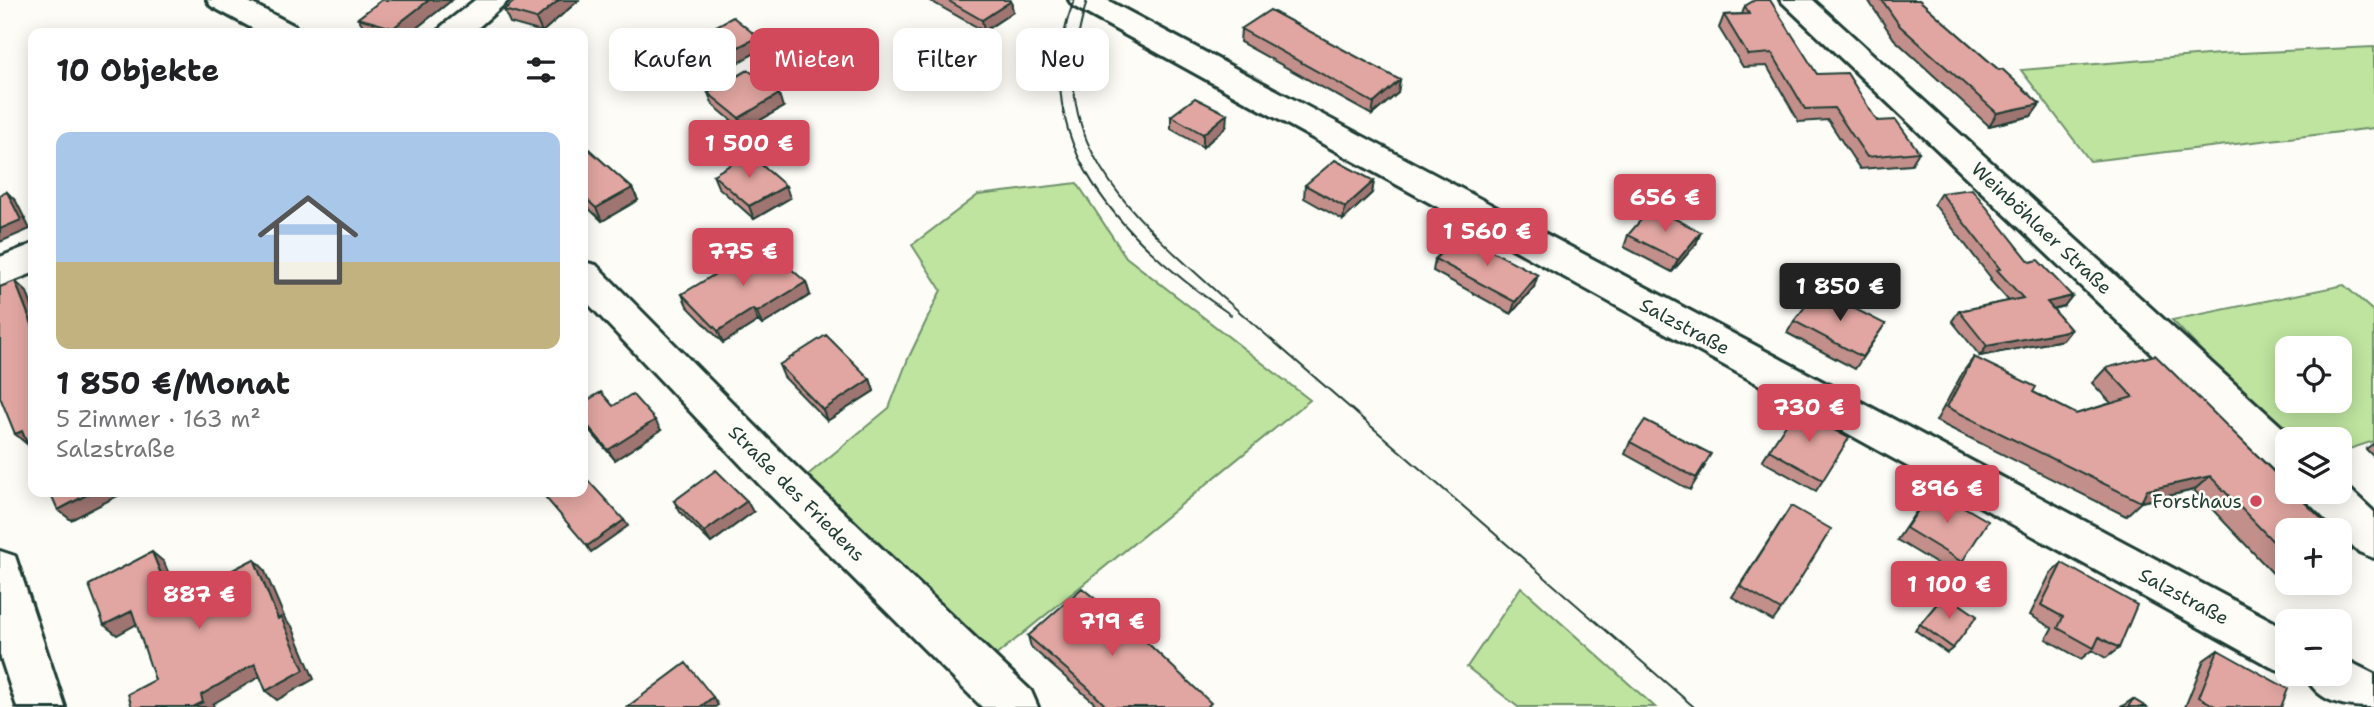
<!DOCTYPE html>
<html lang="de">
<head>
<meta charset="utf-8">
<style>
	:root { --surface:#fff; --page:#f6f6f6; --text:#202124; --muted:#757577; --accent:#d1495b }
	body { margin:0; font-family:"Shantell Sans",sans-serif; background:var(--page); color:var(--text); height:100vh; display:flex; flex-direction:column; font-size:26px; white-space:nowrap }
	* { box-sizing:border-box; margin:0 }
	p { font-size:23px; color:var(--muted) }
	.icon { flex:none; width:38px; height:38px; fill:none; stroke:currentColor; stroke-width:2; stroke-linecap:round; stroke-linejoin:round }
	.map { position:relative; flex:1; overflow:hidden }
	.side { position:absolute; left:28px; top:28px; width:560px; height:469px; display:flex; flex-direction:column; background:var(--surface); border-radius:14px; box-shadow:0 4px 18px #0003 }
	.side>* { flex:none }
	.hud { position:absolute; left:609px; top:28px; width:665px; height:63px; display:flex; gap:14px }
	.buttons { position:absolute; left:2275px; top:336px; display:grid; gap:14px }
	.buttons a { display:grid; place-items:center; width:77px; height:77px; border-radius:14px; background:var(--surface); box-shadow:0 4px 18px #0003; font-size:35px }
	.price { position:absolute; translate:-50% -60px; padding:0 16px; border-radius:7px; background:var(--accent); color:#fff; font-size:23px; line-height:46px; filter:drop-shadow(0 2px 4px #0008) }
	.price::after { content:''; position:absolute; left:50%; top:42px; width:21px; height:16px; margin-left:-10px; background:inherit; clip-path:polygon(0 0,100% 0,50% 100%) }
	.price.active { background:#222; color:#fff }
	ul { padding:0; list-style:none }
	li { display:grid; align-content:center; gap:14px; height:371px; padding:0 28px }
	li span { display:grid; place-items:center; height:217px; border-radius:14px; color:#555 }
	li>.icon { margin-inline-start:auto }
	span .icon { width:126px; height:126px; fill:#fffc; stroke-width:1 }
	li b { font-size:30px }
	h2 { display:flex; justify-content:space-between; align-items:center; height:84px; padding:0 28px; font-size:30px }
	.pill { padding:0 24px; border-radius:14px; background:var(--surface); box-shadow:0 4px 18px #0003; font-size:24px; line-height:63px }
	.pill.active { background:var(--accent); color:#fff }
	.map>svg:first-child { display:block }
	.green { fill:#bee49f; stroke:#6e906a; stroke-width:2; fill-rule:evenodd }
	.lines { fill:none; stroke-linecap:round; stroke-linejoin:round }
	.minor-casing { stroke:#1f3d34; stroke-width:6 }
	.secondary-casing { stroke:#1f3d34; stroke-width:6 }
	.minor { fill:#fdfcf7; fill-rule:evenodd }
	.secondary { fill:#fdfcf7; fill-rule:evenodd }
	.tram { stroke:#1f3d34; stroke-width:2 }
	.wall { fill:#c28f8a; stroke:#1f3d34; stroke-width:2 }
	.shaded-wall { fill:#9e7471; stroke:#1f3d34; stroke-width:2 }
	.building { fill:#e1a6a1; stroke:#1f3d34; stroke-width:2 }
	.poi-dot { fill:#d1495b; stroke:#fdfcf7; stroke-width:2.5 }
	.labels { text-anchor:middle; stroke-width:5; stroke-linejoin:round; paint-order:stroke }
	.street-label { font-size:19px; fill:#1f3d34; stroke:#fdfcf7 }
	.poi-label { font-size:19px; fill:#1f3d34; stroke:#fdfcf7; text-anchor:end }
</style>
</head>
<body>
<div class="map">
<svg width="2374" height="707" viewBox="0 0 2374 707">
	<rect width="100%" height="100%" fill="#fdfcf7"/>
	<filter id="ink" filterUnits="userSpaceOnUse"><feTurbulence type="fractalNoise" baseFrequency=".0143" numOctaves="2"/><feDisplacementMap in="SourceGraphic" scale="14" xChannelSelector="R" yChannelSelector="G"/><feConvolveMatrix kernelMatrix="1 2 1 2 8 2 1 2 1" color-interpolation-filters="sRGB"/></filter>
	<g filter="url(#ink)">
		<!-- green -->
		<path class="green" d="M2374,47V128L2090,161L2021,70L2220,54Z
			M1077,183L1126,257L1310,400L978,670L799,482L889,408L908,359L941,290L912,245L978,195Z
			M2344,285L2374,312V441L2340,452V439L2287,441L2172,320ZM2287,348H2340V401H2287Z
			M1521,587L1655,707H1518L1467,667Z"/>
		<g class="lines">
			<defs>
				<path id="minor" d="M207,0H245L295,26L299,33H261L211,6Z
					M475,0H509L472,33H438L442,26Z
					M1069,0H1107L2287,629V673L2271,667L1073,6Z
					M33,244V273L0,286V257Z
					M583,262L596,265L789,460L1031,691L1038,707H982L759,484L583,298Z
					M0,551L15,556L65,707H17L0,655Z
					M2340,657L2374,674V707C2345,707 2317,703 2305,674H2340Z"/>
				<path id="secondary" d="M1780,0H1813L2295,439H2287V474L2273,469Z
					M2340,480L2374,512V558L2359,552L2340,533V530H2336L2310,504L2304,492H2340Z"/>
			</defs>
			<!-- minor casing -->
			<use href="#minor" class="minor-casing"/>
			<!-- secondary casing -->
			<use href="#secondary" class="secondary-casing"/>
			<!-- minor -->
			<use href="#minor" class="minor"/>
			<!-- secondary -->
			<use href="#secondary" class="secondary"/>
			<!-- tram -->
			<path class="tram" d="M1074,0C1021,140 1124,242 1231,315
				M1087,0C1079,30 1072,58 1074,89C1080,175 1160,240 1219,294L1694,707"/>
		</g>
		<!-- wall -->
		<path class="wall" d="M382,0H452L410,33H375L366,30L358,18Z
			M516,0H579L542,32L510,23L504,10Z
			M929,0H1010L1011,1L1013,12L984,31Z
			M1868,0H1919L1999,70L2040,104L2031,116L1989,126L1894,39Z
			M1745,6L1817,74L1919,152L1911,165L1860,169L1828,120L1799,122L1767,66L1743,67L1719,28L1724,15L1742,14Z
			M1241,29L1400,80L1398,93L1372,115L1240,42Z
			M758,37L762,49L726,69L678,72L674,59Z
			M708,93L783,107L743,130L713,105Z
			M1171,116L1226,127L1203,147L1171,129Z
			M583,144L632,188L638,200L602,221L583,203Z
			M713,175L790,198L754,219L718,187Z
			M1374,181L1372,193L1343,220L1304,198L1305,185Z
			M1941,193L2072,296L2064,306L2053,309L2071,330L2063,340L1980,356L1952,321L1959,311L2009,301L1990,280L1991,278L1934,204Z
			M1628,235L1696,244L1672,272L1624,247Z
			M1435,259L1534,287L1511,314L1433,271Z
			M806,282L810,295L762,325L758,321L723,343L687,306L682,294Z
			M1794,321L1885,324L1855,369L1787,333Z
			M1974,357L2033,392L2076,414L2111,403L2092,383L2106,368L2287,530V579L2281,582L2194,490L2141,502L2126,516L1936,421L1963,372Z
			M779,365L870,379L874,391L827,421L784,377Z
			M583,403L613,406L661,430L615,460L583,423Z
			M1630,442L1705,466L1690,490L1625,454Z
			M2374,443V457L2366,449Z
			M1769,450L1823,480L1816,491L1762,461Z
			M1933,489L1962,562L1952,573L1897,540L1924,500Z
			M674,501L753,512L711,543L680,512Z
			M1791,506L1781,610L1773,621L1732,597Z
			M2062,563L2119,648L2106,658L2092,650L2081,659L2046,639L2052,628L2030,615L2050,574Z
			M1945,594L1953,648L1947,653L1915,630Z
			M1028,636L1210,707H1099L1031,647Z
			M2218,650L2281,707H2185L2204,660Z
			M2133,699L2146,707H2121Z"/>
		<!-- shaded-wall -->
		<path class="shaded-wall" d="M429,0H452L410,33H396L393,28Z
			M559,0H579L542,32L536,19Z
			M1011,1L1013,12L984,31L982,20Z
			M758,37L762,49L726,69L721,56Z
			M1400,80L1398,93L1372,115L1374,103Z
			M779,94L783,107L743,130L739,118Z
			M2040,104L2031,116L1989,126L1997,113Z
			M1227,114L1226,127L1203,147V134Z
			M1374,181L1372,193L1343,220L1345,207Z
			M786,186L790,198L754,219L749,206Z
			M632,188L638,200L602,221L596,208Z
			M7,192L16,201L30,229L0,242V229Z
			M1701,232L1696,244L1672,272L1678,260Z
			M1538,275L1534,287L1511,314L1515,302Z
			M15,281L27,292L33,309V327Z
			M806,282L810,295L762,325L757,312Z
			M2072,296L2064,306L2039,312L2047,302Z
			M753,309L758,321L723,343L718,331Z
			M2071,330L2063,340L1980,356L1987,346Z
			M870,379L874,391L827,421L823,410Z
			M655,420L661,430L615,460L608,450Z
			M22,431L28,445L15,434Z
			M2210,476L2194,490L2141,502L2147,490Z
			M92,492H125L71,520L58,510Z
			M747,501L753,512L711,543L704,532Z
			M624,520L628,526L591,552L587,546Z
			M2353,550L2340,559V554Z
			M152,552L164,562L184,610L172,601Z
			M254,559L264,569L286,621L292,626L314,679L277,700L266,691L278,619Z
			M132,611L144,620L117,635L104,625Z
			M255,664L266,673L213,704L214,707H193L201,695Z
			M713,697L718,705L715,707H700Z"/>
		<!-- building -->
		<path class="building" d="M382,0H429L393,28L358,18Z
			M516,0H559L536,19L504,10Z
			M947,0H1010L1011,1L982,20Z
			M1755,0H1770L1817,74L1847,73L1877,121L1896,120L1919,152L1867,157L1834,108L1805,109L1772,53L1748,55L1724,15L1749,14L1745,6Z
			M1882,0H1919L1999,70L2002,69L2040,104L1997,113L1900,26Z
			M1270,10L1400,80L1374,103L1241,29Z
			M733,17L758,37L721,56L674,59L680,31L709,30Z
			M748,70L779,94L739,118L708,93Z
			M1195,98L1227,114L1203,134L1171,116Z
			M583,144L632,188L596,208L583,196Z
			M749,154L786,186L749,206L713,175Z
			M1335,160L1374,181L1345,207L1305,185Z
			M1972,189L2030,262L2038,260L2072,296L2047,302L2071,330L1987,346L1959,311L2023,298L1997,270L2000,269L1941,193Z
			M7,192L21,220L0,229V195Z
			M1652,207L1701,232L1678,260L1628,235Z
			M1459,234L1538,275L1515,302L1435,259Z
			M764,245L806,282L757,312L753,309L718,331L682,294Z
			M15,281L33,327V456L22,431L15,434L0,397V287Z
			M1818,290L1885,324L1862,357L1794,321Z
			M826,335L870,379L823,410L779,365Z
			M2155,355L2287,485V492H2294L2333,530H2287V556L2210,476L2147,490L2141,502L1947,407L1974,357L2036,387L2033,392L2076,414L2133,397L2106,368Z
			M601,392L613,406L632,394L655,420L608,450L583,420V403Z
			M1796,409L1849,438L1823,480L1769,450Z
			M1645,420L1711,454L1696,478L1630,442Z
			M716,470L747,501L704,532L674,501Z
			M583,475L624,520L587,546L546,498L556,492H583Z
			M1933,489L1988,521L1962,562L1906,528Z
			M50,492H92L58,510Z
			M1791,506L1831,529L1781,610L1740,586Z
			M2340,537L2353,550L2340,554Z
			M152,552L172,601L254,559L278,619L281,617L304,670L266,691L255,664L201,695L203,702L193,707H132L128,694L155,680L132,611L104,625L89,585Z
			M2062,563L2137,605L2119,648L2099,637L2094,648L2058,628L2063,617L2041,605Z
			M1082,588L1139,635L1211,703L1207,707H1107L1088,688L1028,636Z
			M1945,594L1977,616L1953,648L1920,624Z
			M2218,650L2288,689L2281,707H2217L2199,697Z
			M686,663L713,697L700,707H627Z
			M2133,699L2146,707H2128Z"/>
	</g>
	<!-- markers -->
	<circle class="poi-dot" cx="2256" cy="501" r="7"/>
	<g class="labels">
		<!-- street labels -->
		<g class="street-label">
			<text transform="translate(2042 228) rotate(43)" y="7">Weinböhlaer Straße</text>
			<text transform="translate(1685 326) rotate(28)" y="7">Salzstraße</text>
			<text transform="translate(797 493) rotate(45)" y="7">Straße des Friedens</text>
			<text transform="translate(2184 596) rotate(28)" y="7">Salzstraße</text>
		</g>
		<!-- poi labels -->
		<g class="poi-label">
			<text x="2242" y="508">Forsthaus</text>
		</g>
	</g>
</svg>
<div class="buttons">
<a><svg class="icon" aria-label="locate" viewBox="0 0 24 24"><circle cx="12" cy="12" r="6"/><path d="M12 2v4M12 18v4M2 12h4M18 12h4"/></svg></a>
<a><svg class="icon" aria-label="layers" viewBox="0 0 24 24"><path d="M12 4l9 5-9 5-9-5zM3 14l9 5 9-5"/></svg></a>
<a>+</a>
<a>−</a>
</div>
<b class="price" style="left:749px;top:180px">1 500 €</b>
<b class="price" style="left:1665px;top:234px">656 €</b>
<b class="price" style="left:1487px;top:268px">1 560 €</b>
<b class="price" style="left:743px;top:288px">775 €</b>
<b class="price active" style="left:1840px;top:323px">1 850 €</b>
<b class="price" style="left:1809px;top:444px">730 €</b>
<b class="price" style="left:1947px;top:525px">896 €</b>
<b class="price" style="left:1949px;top:621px">1 100 €</b>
<b class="price" style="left:199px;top:631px">887 €</b>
<b class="price" style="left:1112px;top:658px">719 €</b>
<div class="hud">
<a class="pill">Kaufen</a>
<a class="pill active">Mieten</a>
<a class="pill">Filter</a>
<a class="pill">Neu</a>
</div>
<section class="side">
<h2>10 Objekte<svg class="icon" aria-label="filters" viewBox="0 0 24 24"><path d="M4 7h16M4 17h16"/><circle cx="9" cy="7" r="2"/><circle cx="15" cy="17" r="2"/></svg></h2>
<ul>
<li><span style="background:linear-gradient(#a9c7e8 60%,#c2b280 0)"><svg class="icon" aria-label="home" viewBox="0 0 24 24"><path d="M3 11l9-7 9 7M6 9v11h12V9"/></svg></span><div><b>1 850 €/Monat</b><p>5 Zimmer · 163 m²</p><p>Salzstraße</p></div></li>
</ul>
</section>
</div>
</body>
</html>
